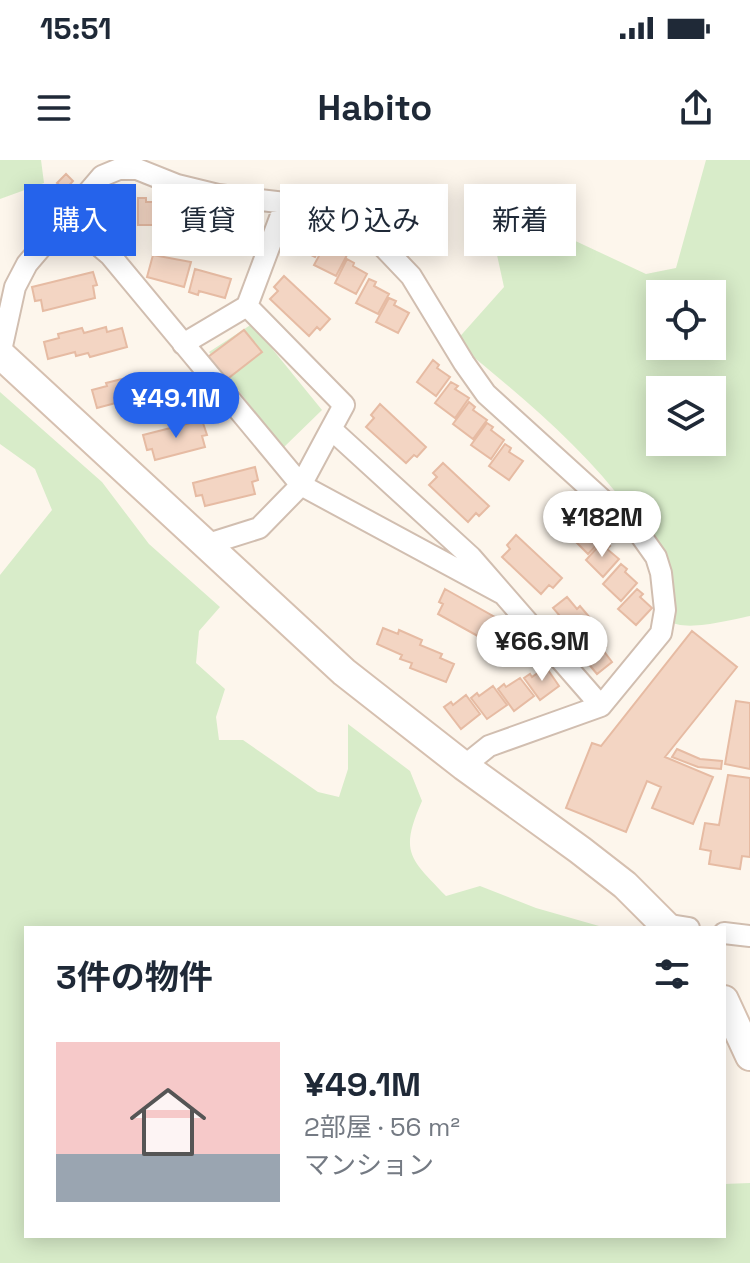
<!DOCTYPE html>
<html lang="ja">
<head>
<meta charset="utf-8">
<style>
	:root { --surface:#fff; --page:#f6f6f7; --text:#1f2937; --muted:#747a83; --accent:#2563eb }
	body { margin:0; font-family:"Space Grotesk","Noto Sans JP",sans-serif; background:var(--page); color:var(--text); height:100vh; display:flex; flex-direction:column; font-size:30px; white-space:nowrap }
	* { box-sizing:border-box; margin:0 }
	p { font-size:26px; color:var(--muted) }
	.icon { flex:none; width:44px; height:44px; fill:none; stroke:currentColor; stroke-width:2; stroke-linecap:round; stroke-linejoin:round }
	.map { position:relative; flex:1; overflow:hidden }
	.sheet { position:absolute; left:24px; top:766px; width:702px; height:312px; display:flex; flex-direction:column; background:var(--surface); border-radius:0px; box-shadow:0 4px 20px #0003 }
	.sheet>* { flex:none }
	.banner { position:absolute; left:24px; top:24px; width:702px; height:72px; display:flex; gap:16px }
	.buttons { position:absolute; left:646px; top:120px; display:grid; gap:16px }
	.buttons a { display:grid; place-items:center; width:80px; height:80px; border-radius:0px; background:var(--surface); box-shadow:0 4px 20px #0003; font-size:40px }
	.price { position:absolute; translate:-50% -68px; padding:0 18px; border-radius:28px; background:#fff; color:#222; font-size:26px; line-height:52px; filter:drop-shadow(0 2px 4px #0008) }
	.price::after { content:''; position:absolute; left:50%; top:48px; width:24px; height:18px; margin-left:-12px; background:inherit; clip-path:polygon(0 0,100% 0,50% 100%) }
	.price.on { background:var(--accent); color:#fff }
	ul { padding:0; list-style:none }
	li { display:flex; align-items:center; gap:24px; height:200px; padding:0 32px }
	li span { display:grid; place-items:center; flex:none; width:224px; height:160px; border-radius:0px; color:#555 }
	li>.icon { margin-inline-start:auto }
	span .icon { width:96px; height:96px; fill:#fffc; stroke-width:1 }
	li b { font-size:34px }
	h2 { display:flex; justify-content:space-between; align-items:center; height:96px; padding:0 32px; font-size:34px }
	.pill { padding:0 28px; border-radius:0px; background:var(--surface); box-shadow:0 4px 20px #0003; font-size:28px; line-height:72px }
	.pill.on { background:var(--accent); color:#fff }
	.status { display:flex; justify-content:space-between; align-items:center; height:56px; padding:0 40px; background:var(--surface); direction:ltr }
	.status svg { height:22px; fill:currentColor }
	header { display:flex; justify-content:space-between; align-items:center; height:104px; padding:0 32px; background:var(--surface); font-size:36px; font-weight:800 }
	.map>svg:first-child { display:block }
	.green { fill:#d8ecc9; fill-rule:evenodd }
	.building { fill:#f3d5c3; stroke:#e6bba3; stroke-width:2 }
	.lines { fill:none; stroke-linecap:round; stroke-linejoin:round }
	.street-casing { stroke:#d1beb0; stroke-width:24 }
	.secondary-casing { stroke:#d6c0b0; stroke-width:32 }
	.street { stroke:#fff; stroke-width:20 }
	.secondary { stroke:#fff; stroke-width:28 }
</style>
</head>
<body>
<div class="status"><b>15:51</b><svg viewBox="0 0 49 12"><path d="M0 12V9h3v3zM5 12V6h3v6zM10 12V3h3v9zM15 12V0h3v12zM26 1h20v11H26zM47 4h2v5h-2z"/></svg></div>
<header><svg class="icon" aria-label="menu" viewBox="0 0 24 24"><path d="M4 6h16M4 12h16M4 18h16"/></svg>Habito<svg class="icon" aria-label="share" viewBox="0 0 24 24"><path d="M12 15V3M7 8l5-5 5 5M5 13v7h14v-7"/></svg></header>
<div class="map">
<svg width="750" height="1103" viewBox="0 0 750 1103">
	<rect width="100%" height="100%" fill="#fdf6ec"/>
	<!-- green -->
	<path class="green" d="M0,0H41L44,23L0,39Z
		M706,0H750V456C729,460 684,473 667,460C647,443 652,380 634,356C585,288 520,235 455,182L504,127L497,95L505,48L646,114L676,108ZM660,134H712V186H660ZM660,230H712V282H660Z
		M252,164L322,250L283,288L209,192Z
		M0,232L102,322L149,384L220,447L199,471L196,503L225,529L216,557L219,580H243L318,632L339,637L348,609V564L410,611L422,641C399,693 410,698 446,736L480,726L536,748L606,768H26V1076H724V1024L750,1023V1103H0V415L52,350L35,309L0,284Z"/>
	<!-- building -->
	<path class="building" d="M66,14L73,21L65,30L57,23Z
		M110,31H118V35H134V58H110Z
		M138,38H146V42H162V65H138Z
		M164,44H172V48H189V71H164Z
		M191,51H199V54H215V78H191Z
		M218,57H226V61H242V84H218Z
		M306,62L313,66L311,69L326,77L315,97L293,86Z
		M327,81L334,84L332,88L347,95L336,116L314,105Z
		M153,95L191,102L184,127L147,117Z
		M347,99L354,103L353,106L367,114L356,134L335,123Z
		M195,109L231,119L225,138L199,131L198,135L189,132Z
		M93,112L97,125L93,126L95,138L43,151L41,140L35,141L32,127Z
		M284,116L330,159L320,170L317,167L309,176L270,139L278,131L274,127Z
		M369,119L376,122L374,126L389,134L378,154L356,143Z
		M389,138L396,141L394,145L409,153L398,173L376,162Z
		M106,167L107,172L122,168L127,187L90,197L88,193L76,196L75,192L48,199L44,182L59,178L58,174L82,168L84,173Z
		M244,170L262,192L226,220L208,197Z
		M433,200L439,205L437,208L450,217L436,236L417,222Z
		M154,216L155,221L170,217L175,236L138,246L136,242L124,245L123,241L97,248L92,230L107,226L106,223L130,217L132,222Z
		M451,222L458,226L455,229L469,238L455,258L435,243Z
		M469,242L475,247L473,250L487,260L473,279L453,264Z
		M380,244L426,287L417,297L414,295L406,303L366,267L374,258L371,255Z
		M202,260L207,275L202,276L205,287L155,300L152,289L147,290L143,275Z
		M487,263L493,267L491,270L504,280L491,299L471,285Z
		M505,284L511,288L509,292L523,301L509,320L489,306Z
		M443,303L489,346L479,356L476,353L468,362L429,325L437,317L433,313Z
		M255,307L258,320L252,322L255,334L205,346L202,335L196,336L193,323Z
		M573,334L579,339L577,342L589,353L573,371L555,354Z
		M589,357L595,363L592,365L604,377L588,394L571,377Z
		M516,375L562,418L553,428L549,425L541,434L502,397L510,389L507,385Z
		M604,380L610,386L607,389L619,399L603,417L586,400Z
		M621,404L627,409L625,412L637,423L621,441L603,424Z
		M445,429L500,460L494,472L490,470L485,480L438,454L443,444L439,442Z
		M637,429L643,434L640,437L652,448L636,465L618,449Z
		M567,437L577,449L580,446L596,465L592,469L606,487L603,490L612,502L597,514L572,484L576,482L568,471L571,469L553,448Z
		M383,468L398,474L399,470L422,480L420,485L442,494L440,498L454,504L446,522L410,508L412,503L400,499L402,495L377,484Z
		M692,471L737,507L665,597L713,617L693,664L652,648L661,627L647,621L626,672L566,648L592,583L601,586Z
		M546,507L559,526L540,540L524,518L530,514L532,517Z
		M520,518L534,536L514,551L498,529L504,524L506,527Z
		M493,526L507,545L487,559L471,538L477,533L479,536Z
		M466,535L480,554L461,569L444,547L451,542L453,545Z
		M736,541L750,543V609L725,604Z
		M677,589L700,599L722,601L721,609L698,607L672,597Z
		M728,615L750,618V697L742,696L740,709L709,704L711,691L700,689L705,663L719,665Z"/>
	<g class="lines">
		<defs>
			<path id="street" d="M66,58L110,95L301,325L501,433
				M247,146L344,245L331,269
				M183,184L247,146L286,42
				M0,195L15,127L27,104L102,16L119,9H137L177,25L218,35L320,47L343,55L371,74L411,116L464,203L486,234L639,373L656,397L661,413L665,450L661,473L601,546L489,586L464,606
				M205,385L259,368L301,325L331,269L471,397L601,546
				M664,764L689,768
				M724,773L750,776"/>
			<path id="secondary" d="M0,194L344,512L464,606L580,690L625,725L668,768
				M724,840L750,896"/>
		</defs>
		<!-- street casing -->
		<use href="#street" class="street-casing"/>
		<!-- secondary casing -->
		<use href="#secondary" class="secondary-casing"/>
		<!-- street -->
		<use href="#street" class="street"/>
		<!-- secondary -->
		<use href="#secondary" class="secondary"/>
	</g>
</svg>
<div class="buttons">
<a><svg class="icon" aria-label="locate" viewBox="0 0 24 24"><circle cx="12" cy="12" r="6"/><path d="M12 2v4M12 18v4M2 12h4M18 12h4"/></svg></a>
<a><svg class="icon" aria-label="layers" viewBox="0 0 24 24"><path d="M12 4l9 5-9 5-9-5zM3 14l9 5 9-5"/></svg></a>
</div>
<b class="price on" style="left:176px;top:280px">¥49.1M</b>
<b class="price" style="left:602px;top:399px">¥182M</b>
<b class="price" style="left:542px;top:523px">¥66.9M</b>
<div class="banner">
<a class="pill on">購入</a>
<a class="pill">賃貸</a>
<a class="pill">絞り込み</a>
<a class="pill">新着</a>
</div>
<section class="sheet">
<h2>3件の物件<svg class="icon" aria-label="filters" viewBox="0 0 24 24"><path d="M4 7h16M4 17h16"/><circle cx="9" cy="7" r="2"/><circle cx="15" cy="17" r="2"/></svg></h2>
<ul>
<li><span style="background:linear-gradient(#f6c9c9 70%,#9aa5b1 0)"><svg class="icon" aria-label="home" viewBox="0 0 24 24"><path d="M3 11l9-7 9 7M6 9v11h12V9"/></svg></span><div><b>¥49.1M</b><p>2部屋 · 56 m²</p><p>マンション</p></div></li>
</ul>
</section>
</div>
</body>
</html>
